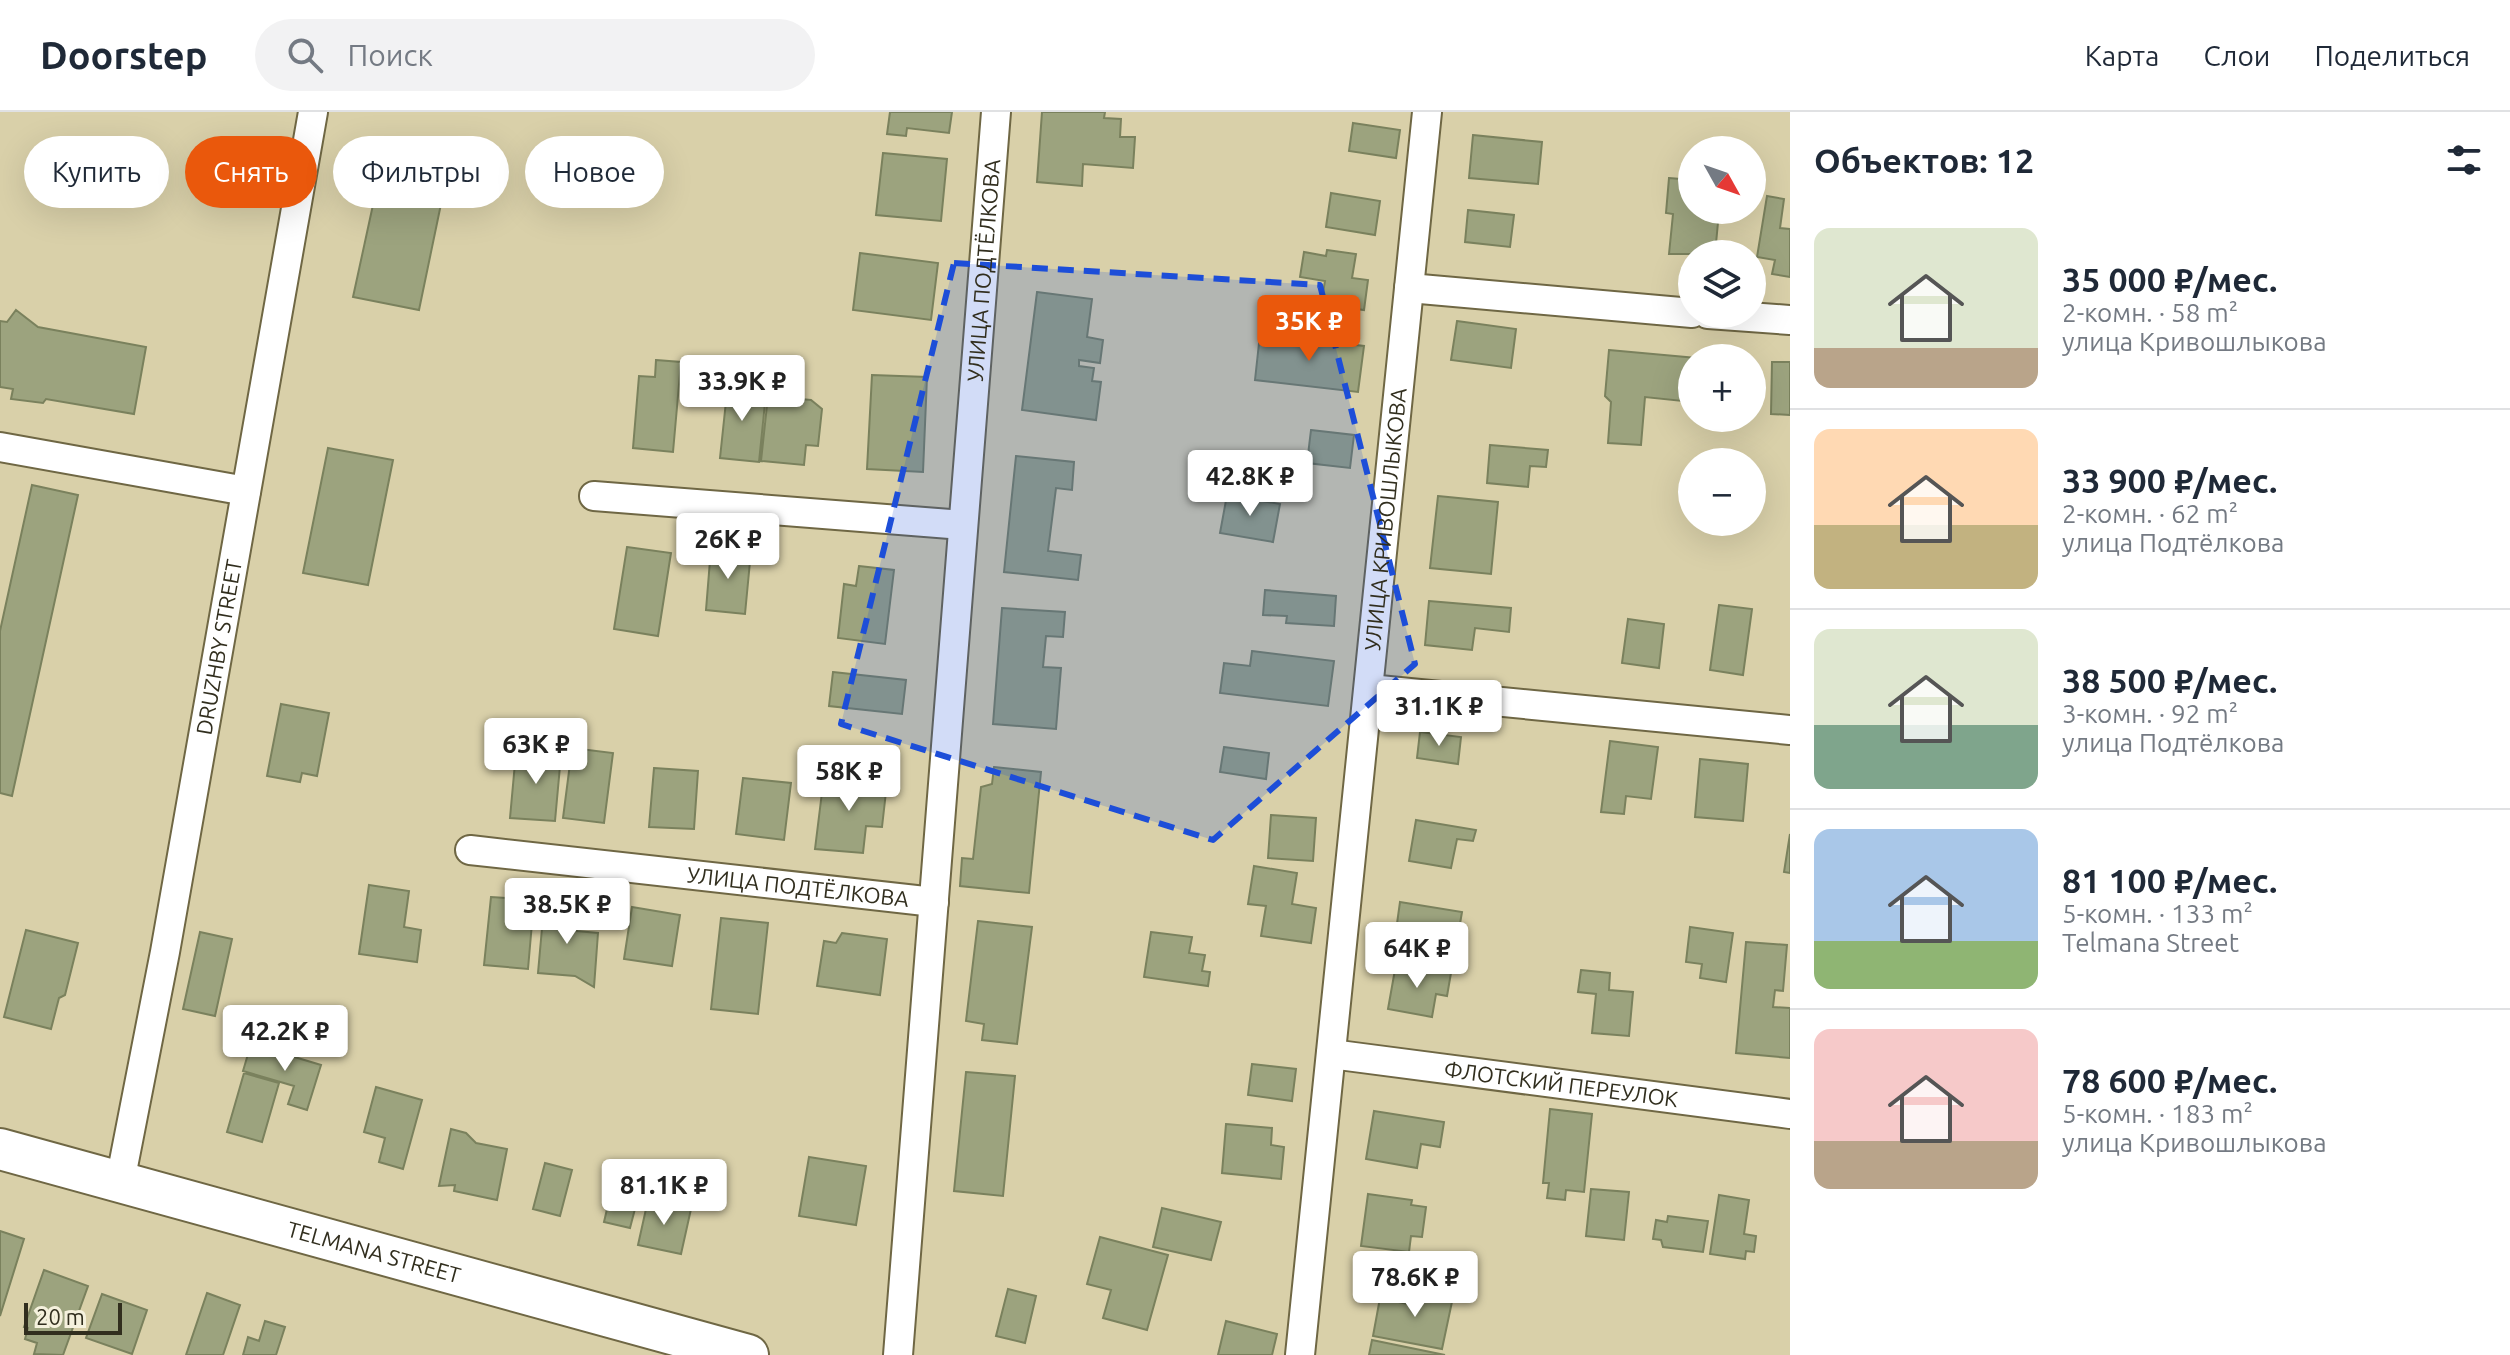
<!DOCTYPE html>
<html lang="ru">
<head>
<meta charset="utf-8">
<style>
	:root { --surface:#fff; --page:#f2f2f3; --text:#1f2937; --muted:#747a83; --line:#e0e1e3; --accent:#ea580c }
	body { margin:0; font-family:Ubuntu,sans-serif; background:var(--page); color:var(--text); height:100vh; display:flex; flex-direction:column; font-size:30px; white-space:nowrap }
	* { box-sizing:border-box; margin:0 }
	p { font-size:26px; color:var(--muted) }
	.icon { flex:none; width:44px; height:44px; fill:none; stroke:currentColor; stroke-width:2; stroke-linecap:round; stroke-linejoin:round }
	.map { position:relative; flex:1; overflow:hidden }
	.panel { display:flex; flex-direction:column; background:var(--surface); width:720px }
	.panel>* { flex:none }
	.top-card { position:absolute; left:24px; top:24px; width:760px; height:72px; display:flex; gap:16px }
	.needle { width:52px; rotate:130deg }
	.fabs { position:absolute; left:1678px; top:24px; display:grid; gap:16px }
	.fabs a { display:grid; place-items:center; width:88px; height:88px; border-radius:50%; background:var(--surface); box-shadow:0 8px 32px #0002; font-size:40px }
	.scale { position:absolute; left:24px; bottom:20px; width:98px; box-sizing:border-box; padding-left:8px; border:4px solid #312e1e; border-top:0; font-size:22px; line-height:28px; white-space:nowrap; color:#312e1e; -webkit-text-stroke:6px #f5f1dd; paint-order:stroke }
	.price { position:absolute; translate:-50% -68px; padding:0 18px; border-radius:8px; background:#fff; color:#222; font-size:26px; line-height:52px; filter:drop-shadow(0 2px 4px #0008) }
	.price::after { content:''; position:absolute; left:50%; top:48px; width:24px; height:18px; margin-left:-12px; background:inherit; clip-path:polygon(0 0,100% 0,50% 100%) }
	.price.selected { background:var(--accent); color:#fff }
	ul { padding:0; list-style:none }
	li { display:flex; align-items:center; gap:24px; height:200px; padding:0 24px }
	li+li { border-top:2px solid var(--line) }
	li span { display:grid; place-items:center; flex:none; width:224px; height:160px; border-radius:16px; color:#555 }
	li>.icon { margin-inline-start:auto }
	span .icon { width:96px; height:96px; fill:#fffc; stroke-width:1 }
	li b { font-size:34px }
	h2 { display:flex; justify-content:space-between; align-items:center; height:96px; padding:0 24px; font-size:34px }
	.tag { padding:0 28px; border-radius:36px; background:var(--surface); box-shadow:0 8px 32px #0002; font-size:28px; line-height:72px }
	.tag.selected { background:var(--accent); color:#fff }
	header { display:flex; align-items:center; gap:48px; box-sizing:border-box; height:112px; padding:0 40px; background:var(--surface); border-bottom:2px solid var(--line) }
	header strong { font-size:38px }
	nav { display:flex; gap:44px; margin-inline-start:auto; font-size:28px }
	.search { width:560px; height:72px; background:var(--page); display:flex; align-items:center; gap:20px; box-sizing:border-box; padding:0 28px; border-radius:44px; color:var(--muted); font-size:30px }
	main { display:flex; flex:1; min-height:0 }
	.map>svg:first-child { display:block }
	.building { fill:#9ca37e; stroke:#7a815d; stroke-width:2 }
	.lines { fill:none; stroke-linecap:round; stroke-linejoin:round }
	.minor-casing { stroke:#6f6744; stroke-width:32 }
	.secondary-casing { stroke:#6f6744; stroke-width:44 }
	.minor { stroke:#fff; stroke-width:28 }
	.secondary { stroke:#fff; stroke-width:40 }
	.marked { fill:#1d4ed8; fill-opacity:0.2; stroke:#1d4ed8; stroke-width:6; stroke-dasharray:16 10; stroke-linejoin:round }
	.labels { text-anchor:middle; stroke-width:6; stroke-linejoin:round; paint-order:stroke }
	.street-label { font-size:22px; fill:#312e1e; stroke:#f5f1dd }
</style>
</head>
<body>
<header>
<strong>Doorstep</strong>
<div class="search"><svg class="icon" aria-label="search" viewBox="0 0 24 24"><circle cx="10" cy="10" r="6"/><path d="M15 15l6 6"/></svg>Поиск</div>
<nav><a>Карта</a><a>Слои</a><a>Поделиться</a></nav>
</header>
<main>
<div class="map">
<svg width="1790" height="1243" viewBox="0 0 1790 1243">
	<rect width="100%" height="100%" fill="#d9d0a9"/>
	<!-- building -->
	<path class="building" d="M890,0H952L949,21L907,16L906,24L887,22Z
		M1042,0H1105L1104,6L1121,7L1120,25H1135L1133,56L1083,52L1082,74L1037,70Z
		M1353,11L1400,18L1396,46L1349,39Z
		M1473,23L1542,30L1538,72L1469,66Z
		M883,41L947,47L941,109L876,103Z
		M1669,66L1692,68V98L1719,100L1715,142H1669L1673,102L1666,101Z
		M376,79L441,92L419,198L353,185Z
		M1331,81L1380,89L1375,123L1326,115Z
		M1767,84L1784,87L1780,116L1790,117V165L1772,162L1775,148L1757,145Z
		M1468,98L1514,103L1510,135L1465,130Z
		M1327,138L1356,142L1352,166L1368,168L1364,198L1321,192L1325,169L1300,165L1304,140L1326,144Z
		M860,141L938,151L931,208L853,198Z
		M1037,180L1092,187L1087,225L1103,228L1100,251L1079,248V254L1094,256L1092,269L1101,270L1096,308L1022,298Z
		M16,198L38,215L146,235L134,302L46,287L43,291L11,287L13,277L0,275V209L7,210Z
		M1457,209L1516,217L1511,256L1451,248Z
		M1260,222L1364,234L1358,280L1255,268Z
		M1609,238L1697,246H1692V290L1645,285L1641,333L1608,331L1611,290L1605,284Z
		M656,248L681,250L673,340L633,336L639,264L655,265Z
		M1772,250H1790V303L1771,302Z
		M729,261L749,263L746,289L765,291L759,350L720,346Z
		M872,263L927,265L923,360L867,357Z
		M768,284L811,288L822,297L818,334L806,333L804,353L761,349Z
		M1311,318L1354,323L1350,356L1307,351Z
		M1490,333L1548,338L1546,355L1530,354L1528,375L1487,371Z
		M328,336L393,348L368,473L303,461Z
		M1016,344L1074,350L1072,378L1056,376L1048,439L1081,443L1078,468L1004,460Z
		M32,373L78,383L12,684L0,681V519Z
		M1227,383L1280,392L1273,430L1220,421Z
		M1438,384L1498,390L1491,462L1430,456Z
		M627,435L671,441L658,524L614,517Z
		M711,436L751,439L745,502L706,498Z
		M859,454L894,458L885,532L838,526L844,472L856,474Z
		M1265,478L1336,484L1334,514L1286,511L1287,504L1263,503Z
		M1429,489L1511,496L1509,520L1475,516L1472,538L1425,533Z
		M1719,493L1752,497L1743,563L1710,558Z
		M1002,496L1065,500L1063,525L1046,524L1043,555L1061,556L1056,617L993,612Z
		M1628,507L1664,512L1659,556L1622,551Z
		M1252,539L1334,549L1328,594L1220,581L1224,551L1250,554Z
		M833,560L906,568L902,602L829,594Z
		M281,592L329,601L317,664L302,661L300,670L267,664Z
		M1420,620L1461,625L1458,652L1417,646Z
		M1610,629L1658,635L1651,687L1626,684L1624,702L1601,700Z
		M1224,635L1269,641L1266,667L1220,660Z
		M572,636L613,641L604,711L563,706Z
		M516,640L561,643L555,709L510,706Z
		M1700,647L1748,652L1743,709L1695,705Z
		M994,655L1041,660L1029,781L960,774L962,746L973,747L981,675L992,672Z
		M654,656L698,659L694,717L649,715Z
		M824,664L887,671L882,715L866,714L863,741L815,737Z
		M743,666L791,671L784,728L736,722Z
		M1271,703L1316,706L1313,749L1268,746Z
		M1416,708L1476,718L1473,729L1457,727L1451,756L1409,749Z
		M1790,722V761L1784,760Z
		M1254,754L1297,761L1292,792L1316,796L1311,831L1261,824L1266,794L1248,792Z
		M369,773L409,779L404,815L421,818L417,850L359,842Z
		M491,785L534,788L528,857L484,853Z
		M1400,790L1462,800L1456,835L1395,826Z
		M544,794L579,797L577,819L598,821L594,875L575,864L538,861Z
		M632,795L680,803L672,854L624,847Z
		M721,806L768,811L758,902L711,897Z
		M978,809L1032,815L1017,932L982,928L984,912L966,909Z
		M1690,815L1733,821L1726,870L1700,866L1702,852L1686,850Z
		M26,818L78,831L65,883L59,886L51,917L4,905Z
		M200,820L232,827L215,904L183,897Z
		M1151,820L1192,825L1189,841L1205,843L1202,859L1210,860L1208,874L1144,865Z
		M842,821L887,827L880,883L817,874L824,829L836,831Z
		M1746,830L1787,833L1783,879L1775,878L1773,895L1790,896V946L1736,941Z
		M1396,852L1451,861L1447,884L1436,882L1432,905L1388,897Z
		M1581,858L1610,861L1609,878L1633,880L1629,924L1592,921L1596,882L1578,880Z
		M251,932L321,953L307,998L288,992L294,974L243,959Z
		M1252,952L1296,957L1292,989L1248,983Z
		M966,960L1015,964L1003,1084L954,1079Z
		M244,961L279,971L262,1030L227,1020Z
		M376,975L422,988L403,1057L379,1050L385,1026L364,1020Z
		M1550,997L1592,1002L1584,1080L1566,1078L1565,1088L1547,1086L1549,1071H1543Z
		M1374,999L1444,1010L1440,1035L1421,1032L1417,1056L1366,1047Z
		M1226,1012L1272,1016L1271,1033L1284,1035L1281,1067L1222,1061Z
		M451,1017L466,1021L476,1031L507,1037L497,1088L454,1079L455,1073L439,1074Z
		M809,1045L866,1054L856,1113L799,1104Z
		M545,1051L572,1058L560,1104L533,1097Z
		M615,1063L642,1070L630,1116L604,1110Z
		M1591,1077L1629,1080L1624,1128L1586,1124Z
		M1368,1082L1412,1088L1411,1093L1426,1095L1422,1125L1411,1124L1409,1140L1361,1134Z
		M1719,1083L1749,1088L1744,1122L1756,1124L1754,1140L1746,1139L1745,1147L1710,1142Z
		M648,1088L691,1097L681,1142L638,1133Z
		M1162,1096L1221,1110L1211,1148L1153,1135Z
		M1668,1104L1708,1109L1703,1140L1663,1135L1661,1128L1653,1127L1656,1108L1667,1110Z
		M0,1119L24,1127L0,1204Z
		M1100,1125L1168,1143L1147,1218L1103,1206L1111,1178L1087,1172Z
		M44,1158L88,1174L63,1243L34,1242L37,1231L25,1227L28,1216L24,1215Z
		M1412,1176L1453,1185L1442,1237L1373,1224L1380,1186L1408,1192Z
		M1008,1177L1036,1184L1025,1231L996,1224Z
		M207,1181L240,1193L223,1243H186Z
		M102,1182L147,1198L132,1242L86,1226Z
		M265,1209L285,1215L276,1243H243L248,1225L259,1229Z
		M1226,1209L1277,1222L1272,1243H1218Z
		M1372,1228L1445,1243H1369Z"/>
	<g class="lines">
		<defs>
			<g id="minor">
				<path d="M1409,176L1692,201"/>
				<path d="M1708,202L1790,208"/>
				<path d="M0,335L246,379"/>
				<path d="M594,384L963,413"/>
				<path d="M1369,577L1790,618"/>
				<path id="s1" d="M470,738L934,790"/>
				<path id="s2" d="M1331,942L1790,1002"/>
				<path id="s3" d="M120,1070L165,840L313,0"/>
				<path id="s4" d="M898,1243L996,0"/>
				<path id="s5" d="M1300,1243L1427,0"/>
			</g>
			<g id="secondary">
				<path id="s6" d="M0,1037L748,1243"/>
			</g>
		</defs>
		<!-- minor casing -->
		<use href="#minor" class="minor-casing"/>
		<!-- secondary casing -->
		<use href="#secondary" class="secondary-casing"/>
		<!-- minor -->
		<use href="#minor" class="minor"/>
		<!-- secondary -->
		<use href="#secondary" class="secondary"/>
	</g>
	<!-- marked area -->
	<path class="marked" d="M954,151L1320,173L1415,552L1213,728L841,612Z"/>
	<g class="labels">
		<!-- street labels -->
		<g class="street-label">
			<text dy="8" stroke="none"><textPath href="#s4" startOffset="1088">УЛИЦА ПОДТЁЛКОВА</textPath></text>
			<text dy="8" stroke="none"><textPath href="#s5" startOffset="840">УЛИЦА КРИВОШЛЫКОВА</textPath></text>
			<text dy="8" stroke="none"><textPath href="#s3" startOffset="544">DRUZHBY STREET</textPath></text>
			<text dy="8" stroke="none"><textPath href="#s1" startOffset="330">УЛИЦА ПОДТЁЛКОВА</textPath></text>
			<text dy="8" stroke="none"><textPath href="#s2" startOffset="232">ФЛОТСКИЙ ПЕРЕУЛОК</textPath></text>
			<text dy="8" stroke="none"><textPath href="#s6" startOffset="388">TELMANA STREET</textPath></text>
		</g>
	</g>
</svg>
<div class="fabs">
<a><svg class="needle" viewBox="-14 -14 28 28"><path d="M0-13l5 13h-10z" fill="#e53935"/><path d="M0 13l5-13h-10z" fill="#747a83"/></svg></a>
<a><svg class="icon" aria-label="layers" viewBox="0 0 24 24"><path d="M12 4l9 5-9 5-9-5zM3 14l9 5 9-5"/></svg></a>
<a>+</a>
<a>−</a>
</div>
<div class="scale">20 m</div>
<b class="price selected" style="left:1309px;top:251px">35K ₽</b>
<b class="price" style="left:742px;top:311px">33.9K ₽</b>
<b class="price" style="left:1250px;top:406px">42.8K ₽</b>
<b class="price" style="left:728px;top:469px">26K ₽</b>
<b class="price" style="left:1439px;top:636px">31.1K ₽</b>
<b class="price" style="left:536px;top:674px">63K ₽</b>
<b class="price" style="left:849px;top:701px">58K ₽</b>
<b class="price" style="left:567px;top:834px">38.5K ₽</b>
<b class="price" style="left:1417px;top:878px">64K ₽</b>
<b class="price" style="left:285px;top:961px">42.2K ₽</b>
<b class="price" style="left:664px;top:1115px">81.1K ₽</b>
<b class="price" style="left:1415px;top:1207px">78.6K ₽</b>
<div class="top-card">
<a class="tag">Купить</a>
<a class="tag selected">Снять</a>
<a class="tag">Фильтры</a>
<a class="tag">Новое</a>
</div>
</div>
<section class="panel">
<h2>Объектов: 12<svg class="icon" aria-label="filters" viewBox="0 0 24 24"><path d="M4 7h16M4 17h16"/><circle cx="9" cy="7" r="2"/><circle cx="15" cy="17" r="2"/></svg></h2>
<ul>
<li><span style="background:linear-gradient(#dfe7d0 75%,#b9a48a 0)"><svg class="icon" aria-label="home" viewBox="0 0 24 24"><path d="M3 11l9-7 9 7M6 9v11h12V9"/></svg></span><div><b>35 000 ₽/мес.</b><p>2-комн. · 58 m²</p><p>улица Кривошлыкова</p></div></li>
<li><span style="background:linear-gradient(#ffd9b3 60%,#c2b280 0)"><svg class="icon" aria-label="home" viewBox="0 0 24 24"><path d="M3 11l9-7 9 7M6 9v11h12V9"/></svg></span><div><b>33 900 ₽/мес.</b><p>2-комн. · 62 m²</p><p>улица Подтёлкова</p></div></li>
<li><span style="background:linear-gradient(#dfe7d0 60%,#7fa58c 0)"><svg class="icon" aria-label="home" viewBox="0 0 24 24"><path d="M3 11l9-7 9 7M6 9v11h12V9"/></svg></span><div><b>38 500 ₽/мес.</b><p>3-комн. · 92 m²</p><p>улица Подтёлкова</p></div></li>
<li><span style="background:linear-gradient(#a9c7e8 70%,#8fb573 0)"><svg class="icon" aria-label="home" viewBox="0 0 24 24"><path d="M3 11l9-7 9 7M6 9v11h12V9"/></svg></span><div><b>81 100 ₽/мес.</b><p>5-комн. · 133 m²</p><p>Telmana Street</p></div></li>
<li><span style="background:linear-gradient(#f6c9c9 70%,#b9a48a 0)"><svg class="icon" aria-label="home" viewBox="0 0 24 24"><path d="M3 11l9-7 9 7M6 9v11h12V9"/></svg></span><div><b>78 600 ₽/мес.</b><p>5-комн. · 183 m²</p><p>улица Кривошлыкова</p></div></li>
</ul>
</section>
</main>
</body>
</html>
